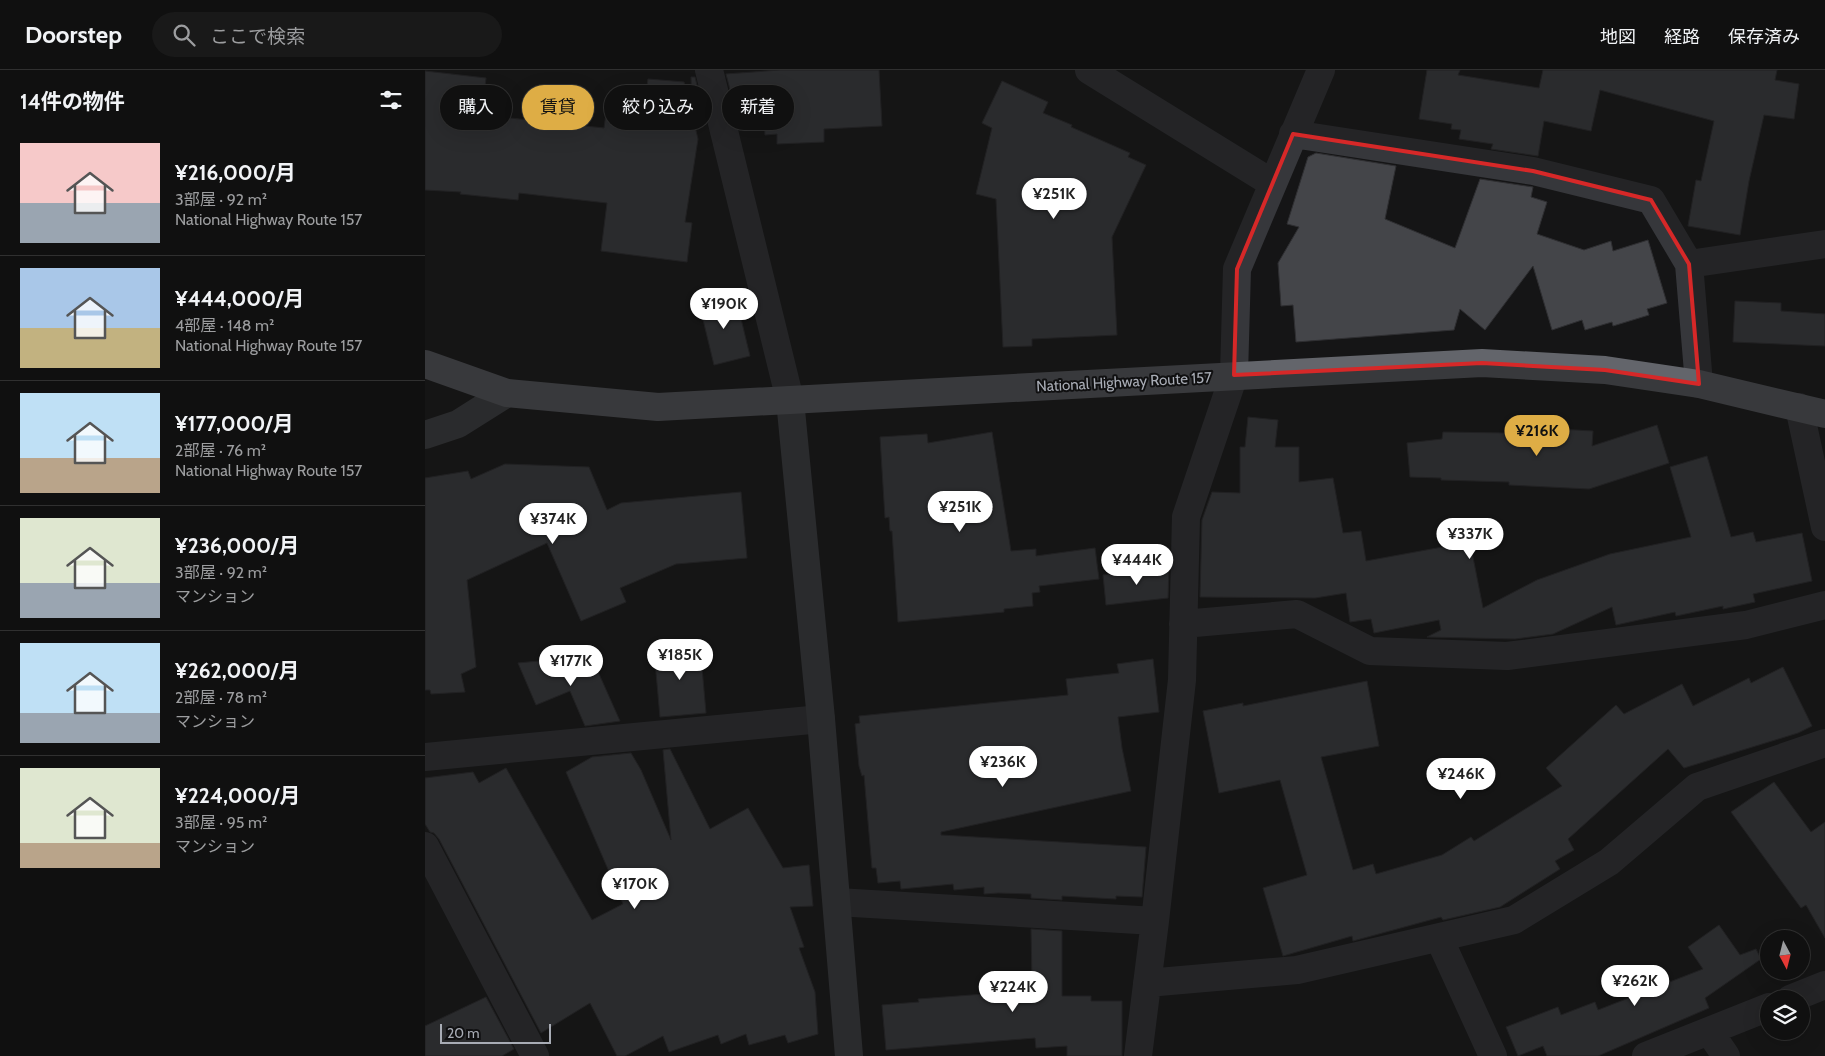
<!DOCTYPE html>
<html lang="ja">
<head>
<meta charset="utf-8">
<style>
	:root { --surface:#101010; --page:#191919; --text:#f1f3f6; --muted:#9c9d9f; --line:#303030; --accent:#dead45 }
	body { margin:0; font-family:Cabin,"Noto Sans JP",sans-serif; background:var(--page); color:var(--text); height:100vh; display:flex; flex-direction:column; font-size:19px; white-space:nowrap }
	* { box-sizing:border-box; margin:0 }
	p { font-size:16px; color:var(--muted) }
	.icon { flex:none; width:28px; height:28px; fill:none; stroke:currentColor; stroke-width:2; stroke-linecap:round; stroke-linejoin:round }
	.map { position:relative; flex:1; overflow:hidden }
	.sheet { display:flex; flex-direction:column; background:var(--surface); width:425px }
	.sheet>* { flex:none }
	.banner { position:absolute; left:15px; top:15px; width:475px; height:45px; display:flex; gap:10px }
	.needle { width:32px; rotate:173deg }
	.buttons { position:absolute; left:1335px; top:860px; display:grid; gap:10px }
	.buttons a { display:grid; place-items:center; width:50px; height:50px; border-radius:50%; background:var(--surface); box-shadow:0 5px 20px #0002,0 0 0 1px var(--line); font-size:25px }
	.scale { position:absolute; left:15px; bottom:12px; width:111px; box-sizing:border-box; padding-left:5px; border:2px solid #a8acb5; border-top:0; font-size:14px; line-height:18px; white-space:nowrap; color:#a8acb5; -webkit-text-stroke:4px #101011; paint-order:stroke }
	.price { position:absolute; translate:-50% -42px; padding:0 11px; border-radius:18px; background:#fff; color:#222; font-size:16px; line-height:32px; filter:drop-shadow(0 1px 2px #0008) }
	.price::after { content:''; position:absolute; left:50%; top:30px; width:15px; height:11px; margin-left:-8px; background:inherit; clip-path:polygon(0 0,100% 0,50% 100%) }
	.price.current { background:var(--accent); color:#111 }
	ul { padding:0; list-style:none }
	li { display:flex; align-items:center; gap:15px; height:125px; padding:0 20px }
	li+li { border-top:1px solid var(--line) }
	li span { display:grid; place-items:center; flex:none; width:140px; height:100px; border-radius:0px; color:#555 }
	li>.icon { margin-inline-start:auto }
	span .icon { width:60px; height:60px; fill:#fffc; stroke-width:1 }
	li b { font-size:21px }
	h2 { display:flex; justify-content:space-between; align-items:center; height:60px; padding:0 20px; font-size:21px }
	.pill { padding:0 18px; border-radius:22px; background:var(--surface); box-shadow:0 5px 20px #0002,0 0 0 1px var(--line); font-size:18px; line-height:45px }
	.pill.current { background:var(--accent); color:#111 }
	header { display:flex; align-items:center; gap:30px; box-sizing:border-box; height:70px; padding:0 25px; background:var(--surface); border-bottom:1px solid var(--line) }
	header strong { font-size:24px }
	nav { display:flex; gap:28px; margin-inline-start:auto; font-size:18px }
	.search { width:350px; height:45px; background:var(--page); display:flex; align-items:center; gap:12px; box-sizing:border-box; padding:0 18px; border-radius:28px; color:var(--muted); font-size:19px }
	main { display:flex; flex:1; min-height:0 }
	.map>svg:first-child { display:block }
	.building { fill:#444549; stroke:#2f2f32 }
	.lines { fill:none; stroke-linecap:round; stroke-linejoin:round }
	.street { stroke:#36373b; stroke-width:28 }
	.secondary { stroke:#44464a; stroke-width:28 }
	.highway { stroke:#63656b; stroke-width:28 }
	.marked { fill:none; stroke:#d62828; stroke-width:4; stroke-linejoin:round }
	.labels { text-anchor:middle; stroke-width:4; stroke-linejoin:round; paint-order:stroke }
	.street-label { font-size:15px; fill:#a8acb5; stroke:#101011 }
</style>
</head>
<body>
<header>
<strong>Doorstep</strong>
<div class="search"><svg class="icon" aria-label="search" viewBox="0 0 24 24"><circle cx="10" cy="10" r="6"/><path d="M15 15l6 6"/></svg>ここで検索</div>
<nav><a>地図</a><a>経路</a><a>保存済み</a></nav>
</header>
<main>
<section class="sheet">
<h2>14件の物件<svg class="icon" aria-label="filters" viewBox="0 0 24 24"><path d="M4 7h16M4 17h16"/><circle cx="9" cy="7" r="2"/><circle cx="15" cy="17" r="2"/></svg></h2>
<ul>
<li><span style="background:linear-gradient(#f6c9c9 60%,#9aa5b1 0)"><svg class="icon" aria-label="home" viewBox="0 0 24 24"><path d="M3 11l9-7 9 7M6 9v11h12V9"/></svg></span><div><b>¥216,000/月</b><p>3部屋 · 92 m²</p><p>National Highway Route 157</p></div></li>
<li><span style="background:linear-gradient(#a9c7e8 60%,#c2b280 0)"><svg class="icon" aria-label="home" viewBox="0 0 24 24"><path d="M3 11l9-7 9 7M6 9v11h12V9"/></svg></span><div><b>¥444,000/月</b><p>4部屋 · 148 m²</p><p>National Highway Route 157</p></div></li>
<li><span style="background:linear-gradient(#bfe0f5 65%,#b9a48a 0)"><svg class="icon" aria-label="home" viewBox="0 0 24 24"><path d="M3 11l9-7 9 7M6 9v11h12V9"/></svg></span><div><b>¥177,000/月</b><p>2部屋 · 76 m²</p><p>National Highway Route 157</p></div></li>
<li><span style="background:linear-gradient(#dfe7d0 65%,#9aa5b1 0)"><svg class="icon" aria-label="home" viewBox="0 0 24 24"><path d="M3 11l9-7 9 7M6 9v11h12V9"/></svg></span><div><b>¥236,000/月</b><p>3部屋 · 92 m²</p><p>マンション</p></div></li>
<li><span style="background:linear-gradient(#bfe0f5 70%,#9aa5b1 0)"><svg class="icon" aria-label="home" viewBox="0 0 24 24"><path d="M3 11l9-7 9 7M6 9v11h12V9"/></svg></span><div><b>¥262,000/月</b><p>2部屋 · 78 m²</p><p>マンション</p></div></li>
<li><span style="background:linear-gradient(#dfe7d0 75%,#b9a48a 0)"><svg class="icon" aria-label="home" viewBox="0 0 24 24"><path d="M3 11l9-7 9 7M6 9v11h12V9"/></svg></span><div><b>¥224,000/月</b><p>3部屋 · 95 m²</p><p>マンション</p></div></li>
</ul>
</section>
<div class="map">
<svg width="1400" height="986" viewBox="0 0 1400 986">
	<rect width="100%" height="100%" fill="#151516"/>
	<!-- building -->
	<path class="building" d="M355,0H454L457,56L399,59V72L352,74V64L340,65L338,30L308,31L301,4Z
		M1002,0H1035L1033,5L1114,18L1118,0H1352L1350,10L1374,14L1369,49L1339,45L1324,111L1315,165L1263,156L1271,110L1276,111L1289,51L1175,20L1166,61L1119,51L1113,86L1066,79L1068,74L1034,69L1036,60L1026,59L1027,54L994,49Z
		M0,1L61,8L57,45L179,58L181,43L200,46L203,21L221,23L223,9L259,12L273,69L260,152L267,153L262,192L176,181L182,133L94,123L93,130L35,124L36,122L0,120Z
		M266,7H270L276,32L267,33Z
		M577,11L623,32L618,43L647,55L646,57L705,83L703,87L721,95L687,167L692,265L607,269V276L578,277L571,129L551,124L567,58L557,53Z
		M891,83L971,96L960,149L1030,178L1055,109L1108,117L1106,127L1122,132L1112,164L1159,180L1186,171L1188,181L1223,170L1242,233L1222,239L1224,245L1188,256L1187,252L1160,260L1157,250L1127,260L1108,196L1060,260L1035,239L1029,260L871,272L868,235L856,236L853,193L874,157L862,154L883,87Z
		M310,224L325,286L289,295L274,233Z
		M1310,231L1356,233V241L1400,244V276L1308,272Z
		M823,347L853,350L850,377H874V412L908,408L918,463L936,461L941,491L1045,472L1058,538L1112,510L1185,484L1266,467L1245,397L1282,386L1306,467L1328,462L1331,472L1377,463L1387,511L1328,524L1330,532L1298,539V536L1251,546L1250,542L1191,555L1187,537L1128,564L1090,569L1002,567L1016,560L1014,550L949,563L946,549L925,552L921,523L890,528L775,527L777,450L787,422L815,423V377H820Z
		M1232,355L1244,393L1164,419L1084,415V412L1016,410V408L985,407L982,373L1017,369L1018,362L1080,363V356L1168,361L1167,376Z
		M567,362L586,481L611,479V486L670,478L674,509L614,516L615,522L607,523L608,536L579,539V542L473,552L467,461H465L464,447L460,448L455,367L502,364L503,373Z
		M80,394L164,397L182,440L196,433L316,422L322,488L251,494L195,518L201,532L156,551L122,473L42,510L51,597L36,604L40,622L6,624L5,620H0V408L43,401L46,409Z
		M744,496L743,528L681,535L678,505Z
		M275,575L281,643L235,647L229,580Z
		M166,586L195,651L160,656L145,621L111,635L93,593Z
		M728,589L734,642L693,647L697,678L706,721L516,762V765L721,777L717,827L691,826V829L637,826V830L606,828V824L573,823L559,824V817L529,820L528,814L476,819L475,811L453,813L451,798H447L439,705L437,706L434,696L430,654L435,653L434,646L643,625L641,609L694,603L692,594Z
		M1358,597L1387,656L1373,663L1259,698L1243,679L1143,769L1149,780L1130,791L1135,799L1075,837L1018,850L1016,847L928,871L927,866L858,886L838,818L882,805L855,710L794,723L778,641L818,633V636L942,611L954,676L896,687L928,800L948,794L951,804L1017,785L1046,767L1049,771L1137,716L1121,698L1191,635L1199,644L1257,614L1268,636L1324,608L1326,613Z
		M245,679L285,759L323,738L358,798L384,795L388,836L365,837L379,877L374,878L390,922L393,964L363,973L360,965L324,975L321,964L296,974L293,965L244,982L238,966L200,986H192L165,933L116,963L14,769L9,763L5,762L0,754V708L48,702L54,713L81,698L167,850L198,834L141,702L167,687L206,683L216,700L246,770L238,680Z
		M1349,712L1386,762L1400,752V868L1381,835L1376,838L1306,742Z
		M1294,855L1315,885L1331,879L1336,889L1280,928L1284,938L1173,986H1122L1118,976L1093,986L1081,957L1133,937L1136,945L1170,932L1173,940L1278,899L1263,877Z
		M606,859L637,861V926H666V931H697V986H642V976L611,978L610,968L461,980L457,935L494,932L493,929L587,922L586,911L607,910Z
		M61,927L89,979L77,986H0V956Z"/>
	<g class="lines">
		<!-- street -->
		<path class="street" d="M284,0L365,330
			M664,0L847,113
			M868,64L1108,101L1226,130L1264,194L1274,314
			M1264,194L1400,174
			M1374,337L1400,457
			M758,554L872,544L945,581L1082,586L1321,555L1400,535
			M0,687L396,649
			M0,776L110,986
			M412,832L730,851
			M1014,868L1068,986
			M722,913L872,900L1089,850L1184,792L1272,717L1400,673
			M1365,929L1400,915
			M1284,961L1301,986
			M713,986L730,851L757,610L761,447L809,305L812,199L896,0
			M1221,986L1344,937"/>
		<!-- secondary -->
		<path class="secondary" d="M365,330L396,649L424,986
			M0,365L33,354L82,323"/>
		<!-- highway -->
		<path class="highway" d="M0,294L82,323L233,337L1057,293L1180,300L1274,314L1400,344"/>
	</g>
	<!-- marked area -->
	<path d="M0 0H1400V986H0ZM868,64L1108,101L1226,130L1264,194L1274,314L1180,300L1057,293L809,305L812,199Z" fill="#151516" fill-opacity=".55" fill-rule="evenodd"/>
	<path class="marked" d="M868,64L1108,101L1226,130L1264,194L1274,314L1180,300L1057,293L809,305L812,199Z"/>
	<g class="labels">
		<!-- street labels -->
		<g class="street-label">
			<text transform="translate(699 312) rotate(-3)" y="5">National Highway Route 157</text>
		</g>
	</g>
</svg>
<div class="buttons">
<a><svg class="needle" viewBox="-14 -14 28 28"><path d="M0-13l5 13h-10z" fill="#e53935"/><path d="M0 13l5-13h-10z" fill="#9c9d9f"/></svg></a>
<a><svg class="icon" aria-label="layers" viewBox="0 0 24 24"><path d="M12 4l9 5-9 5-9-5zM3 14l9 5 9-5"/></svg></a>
</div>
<div class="scale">20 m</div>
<b class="price" style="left:629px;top:150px">¥251K</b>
<b class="price" style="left:299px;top:260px">¥190K</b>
<b class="price current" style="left:1112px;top:387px">¥216K</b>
<b class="price" style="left:535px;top:463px">¥251K</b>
<b class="price" style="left:128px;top:475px">¥374K</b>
<b class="price" style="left:1045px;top:490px">¥337K</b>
<b class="price" style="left:712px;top:516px">¥444K</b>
<b class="price" style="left:255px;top:611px">¥185K</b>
<b class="price" style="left:146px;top:617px">¥177K</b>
<b class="price" style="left:578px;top:718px">¥236K</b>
<b class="price" style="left:1036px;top:730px">¥246K</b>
<b class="price" style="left:210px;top:840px">¥170K</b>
<b class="price" style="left:1210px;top:937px">¥262K</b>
<b class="price" style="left:588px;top:943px">¥224K</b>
<div class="banner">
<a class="pill">購入</a>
<a class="pill current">賃貸</a>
<a class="pill">絞り込み</a>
<a class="pill">新着</a>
</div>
</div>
</main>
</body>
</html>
